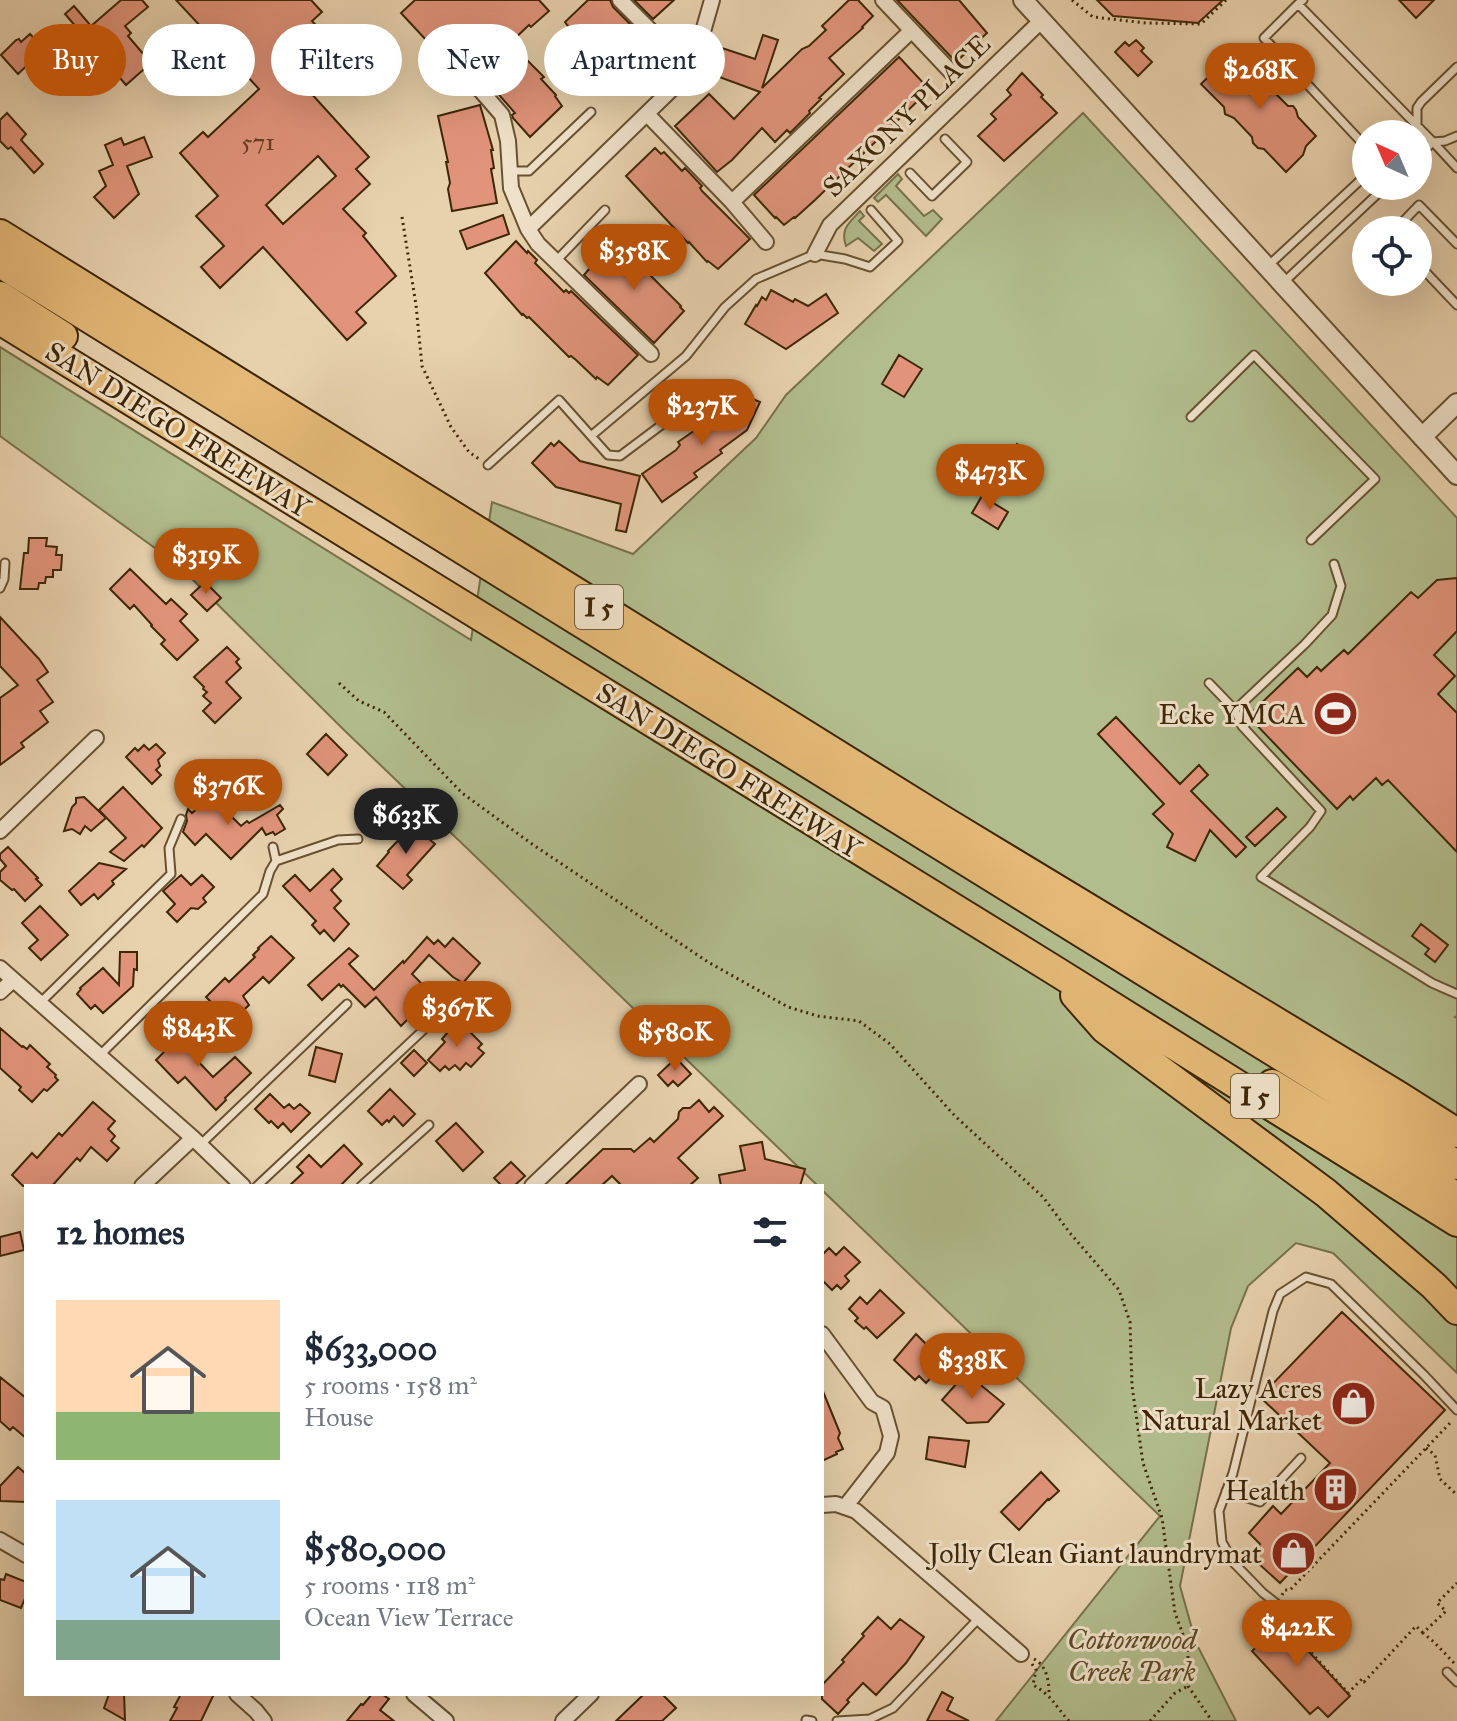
<!DOCTYPE html>
<html lang="en">
<head>
<meta charset="utf-8">
<style>
	:root { --surface:#fff; --page:#f6f6f7; --text:#1f2937; --muted:#747a83; --accent:#b45309 }
	body { margin:0; font-family:"IM FELL Great Primer",serif; background:var(--page); color:var(--text); height:100vh; display:flex; flex-direction:column; font-size:30px; white-space:nowrap }
	* { box-sizing:border-box; margin:0 }
	p { font-size:26px; color:var(--muted) }
	.icon { flex:none; width:44px; height:44px; fill:none; stroke:currentColor; stroke-width:2; stroke-linecap:round; stroke-linejoin:round }
	.map { position:relative; flex:1; overflow:hidden }
	.details { position:absolute; left:24px; top:1184px; width:800px; height:512px; display:flex; flex-direction:column; background:var(--surface); border-radius:0px; box-shadow:0 8px 32px #0002 }
	.details>* { flex:none }
	.hud { position:absolute; left:24px; top:24px; width:800px; height:72px; display:flex; gap:16px }
	.needle { width:52px; rotate:316deg }
	.fabs { position:absolute; left:1352px; top:120px; display:grid; gap:16px }
	.fabs a { display:grid; place-items:center; width:80px; height:80px; border-radius:50%; background:var(--surface); box-shadow:0 8px 32px #0002; font-size:40px }
	.price { position:absolute; translate:-50% -68px; padding:0 18px; border-radius:28px; background:var(--accent); color:#fff; font-size:26px; line-height:52px; filter:drop-shadow(0 2px 4px #0008) }
	.price::after { content:''; position:absolute; left:50%; top:48px; width:24px; height:18px; margin-left:-12px; background:inherit; clip-path:polygon(0 0,100% 0,50% 100%) }
	.price.on { background:#222; color:#fff }
	ul { padding:0; list-style:none }
	li { display:flex; align-items:center; gap:24px; height:200px; padding:0 32px }
	li span { display:grid; place-items:center; flex:none; width:224px; height:160px; border-radius:0px; color:#555 }
	li>.icon { margin-inline-start:auto }
	span .icon { width:96px; height:96px; fill:#fffc; stroke-width:1 }
	li b { font-size:34px }
	h2 { display:flex; justify-content:space-between; align-items:center; height:96px; padding:0 32px; font-size:34px }
	.tag { padding:0 28px; border-radius:36px; background:var(--surface); box-shadow:0 8px 32px #0002; font-size:28px; line-height:72px }
	.tag.on { background:var(--accent); color:#fff }
	.map>svg:first-child { display:block }
	.green { fill:#b2bd8d; stroke:#78724a; stroke-width:2 }
	.building { fill:#e1947b; stroke:#3e2606; stroke-width:2; fill-rule:evenodd }
	.lines { fill:none; stroke-linecap:round; stroke-linejoin:round }
	.service-casing { stroke:#685130; stroke-width:11 }
	.minor-casing { stroke:#685130; stroke-width:18 }
	.tertiary-casing { stroke:#685130; stroke-width:22 }
	.motorway-casing { stroke:#3e2606; stroke-width:32 }
	.path { stroke:#3e2606; stroke-width:3; stroke-dasharray:2 4; stroke-linecap:butt }
	.service { stroke:#f0e2ca; stroke-width:7 }
	.minor { stroke:#f0e2ca; stroke-width:14 }
	.tertiary { stroke:#f0e2ca; stroke-width:18 }
	.motorway { stroke:#e4b977; stroke-width:28 }
	.labels { text-anchor:middle; stroke-width:6; stroke-linejoin:round; paint-order:stroke }
	.number-label { font-size:24px; fill:#674223 }
	.shield { fill:#f0e2ca; stroke:#735e41; stroke-width:2 }
	.shield-label { font-size:26px; font-weight:bold; fill:#3e2606 }
	.street-label { font-size:28px; fill:#3e2606; stroke:#f0e2ca }
	.poi-label { font-size:28px; fill:#3e2606; stroke:#f0e2ca; text-anchor:end }
	.park-label { font-size:28px; font-style:italic; fill:#5b4c28; stroke:#f0e2ca }
</style>
</head>
<body>
<div class="map">
<svg width="1457" height="1721" viewBox="0 0 1457 1721">
	<rect width="100%" height="100%" fill="#e8d2ae"/>
	<filter id="stains"><feTurbulence type="fractalNoise" baseFrequency=".0025" numOctaves="4"/><feColorMatrix values="0 0 0 0 .2 0 0 0 0 .09 0 0 0 0 .02 0 0 0 .5 -.17"/></filter>
	<radialGradient id="worn" r=".72"><stop offset=".6" stop-color="#630" stop-opacity="0"/><stop offset="1" stop-color="#630" stop-opacity=".3"/></radialGradient>
	<!-- green -->
	<path class="green" d="M1083,113L1457,518V1016L1455,1017L1457,1018V1373L1333,1253L1296,1243L1248,1286L1231,1328L1180,1586L1196,1643L1236,1721H996L1160,1516L822,1190V1186H818L344,730L177,564L0,436V347L471,640L492,502L633,554L756,438L786,395Z
		M898,174L902,179L896,186L924,216L933,210L942,219L926,236L886,195L878,202L874,198Z
		M860,211L864,216L859,221L882,244L874,251L858,238L846,246C840,229 849,223 860,211Z"/>
	<!-- building -->
	<path class="building" d="M121,0H142L148,7L125,26L131,33L128,36L151,63L126,85L65,14L74,6L91,26Z
		M176,0H311L322,12L312,21L335,46L299,80L369,157L356,169L370,184L343,209L366,233L363,236L396,276L356,312L366,323L347,340L263,247L220,288L201,267L224,246L196,216L218,196L180,153L203,132L208,137L259,89ZM318,156L336,176L283,224L266,205Z
		M415,0H539L549,11L531,27L529,25L510,43L544,77L541,79L556,95L555,96L562,106L530,137L513,118L512,115L515,113L484,78L472,68L473,75L469,78L466,83L401,13Z
		M588,0H610L613,7L639,33L636,35L663,62L631,93L620,86L590,54L572,34L573,33L565,22Z
		M634,0H674L653,19Z
		M849,0H858L873,16L862,27L863,28L829,58L844,74L819,98L821,99L809,111L810,113L790,133L787,130L775,142L762,128L732,160L717,172L675,126L709,94L734,119L760,92L703,71L709,52L713,54L716,46L755,59L763,35L778,40L762,88L802,49L809,46L826,30L822,26Z
		M897,0H959L987,33L956,62Z
		M1097,0H1223L1198,23L1113,16Z
		M1399,0H1434L1416,18Z
		M30,34L44,49L18,74L1,55L16,40L19,39L21,42Z
		M1136,40L1144,48L1141,51L1152,62L1138,76L1115,52L1125,42L1129,46Z
		M1235,51L1257,74L1264,76L1267,79L1266,84L1288,106H1293L1296,110L1298,117L1316,136L1306,146L1303,155L1286,172L1264,149L1258,148L1253,143L1252,137L1234,118L1225,114L1224,107L1201,84Z
		M899,57L929,89L925,92L926,93L815,200L795,218L794,217L784,225L776,217L775,218L754,195Z
		M1022,73L1043,95L1041,97L1057,113L1004,161L978,136L996,119L991,114L1011,95L1007,90Z
		M480,105L493,150H491L494,168L491,169L497,203L452,211L448,189L450,183L446,162H448L438,116Z
		M7,113L26,134L21,140L43,164L34,173L11,147L8,149L0,141V120Z
		M144,137L152,157L127,166L139,194L114,218L94,197L106,186L99,171L113,165L105,145L121,138L124,145Z
		M655,148L661,154L664,152L682,171L685,168L702,186L700,188L702,191L750,239L718,269L708,261L707,262L689,242L688,243L626,176Z
		M503,215L509,234L467,249L460,231Z
		M516,241L527,253L528,251L537,260L535,263L564,292L566,290L569,293L571,291L638,355L608,385L597,377L596,379L576,360L571,356L569,357L529,317L527,318L523,314L522,315L485,273Z
		M611,243L627,254L649,274L681,306L680,307L684,311L654,343L584,275Z
		M771,290L793,302L795,299L808,306L826,294L838,313L786,349L745,324L756,305L757,306L762,297L766,300Z
		M899,355L922,369L904,397L882,384Z
		M734,391L760,402L747,430L720,450L722,453L694,473L697,477L662,502L642,474L676,450L680,445L678,442L711,419L710,417L727,405Z
		M559,441L580,461L640,476L626,532L616,530L621,504L556,487L532,463L551,443L554,446Z
		M1017,444L1039,457L1030,470L1009,458Z
		M982,496L1008,512L998,529L972,513Z
		M29,538H47L46,546L57,547L56,555H62L61,570H53V577H46L45,583H39L38,589H20L24,553H28Z
		M130,569L166,604L171,599L187,614L180,621L198,640L177,660L161,644L165,640L151,626L152,625L134,605L130,609L110,589Z
		M1457,578V631L1434,655L1455,676L1438,694L1457,713V852L1388,780L1382,785L1376,778L1353,800L1350,796L1337,809L1248,716L1298,668L1307,677L1317,667L1321,671L1344,650L1348,654L1411,592L1418,598L1437,580Z
		M205,582L221,598L207,611L191,595Z
		M0,617L39,659L48,672L37,680L53,702L40,711L48,722L21,743L24,747L0,765V698L18,685L0,666Z
		M227,647L239,659L236,662L241,668L226,682L241,698L215,723L203,711L211,703L203,696L207,692L203,689L204,687L194,677Z
		M1116,717L1180,784L1199,765L1208,775L1191,791L1246,847L1236,857L1210,830L1195,861L1167,847L1173,834L1153,814L1164,804L1098,734Z
		M326,734L347,755L328,775L307,754Z
		M156,744L165,753L158,760L160,766L156,770L161,775L152,784L126,757L135,748L138,751L144,745L149,750Z
		M123,787L162,828L144,847L142,845L124,861L110,852L126,838L99,810Z
		M84,797L106,818L91,831L85,826L80,834L72,829L64,831L72,807L76,803V798Z
		M212,797L241,826L247,821L249,823L280,805L283,809L277,815L285,829L275,835L273,832L266,835L262,828L231,859L206,834L195,845L183,832L187,821L186,815L188,809L192,813L203,803L204,804Z
		M1277,808L1286,817L1255,846L1246,837Z
		M413,825L435,844L407,875L412,880L403,889L377,866L389,852L388,851Z
		M8,847L38,878L36,879L42,885L25,901L14,889L12,890L0,880V872L6,866L0,859V854Z
		M99,863L126,869L112,881L114,884L98,899L94,894L81,905L69,891Z
		M333,869L342,879L331,890L341,901L334,908L349,924L334,941L324,930L320,934L312,925L316,921L283,886L295,875L310,891Z
		M181,875L191,885L202,875L214,887L203,898L206,902L198,909L191,908L177,922L167,912L175,904L163,891Z
		M40,906L68,935L41,960L29,948L38,940L22,923Z
		M1421,924L1448,945L1435,962L1425,954L1429,949L1412,936Z
		M271,936L294,958L269,983L263,977L243,996L249,1005L233,1020H228L218,1030L202,1014L213,1004L206,997L225,978L229,982L255,957L253,955L259,949L258,948Z
		M427,937L434,944L438,940L445,947L453,938L480,963L463,983L453,977L429,955L412,974L428,990L420,1000L423,1004L401,1026L376,997L365,1007L343,985L341,987L339,984L322,1000L308,985L349,948L358,956L349,964L374,990L403,961L404,963Z
		M120,952H137V970L134,969L133,986L103,1013L95,1005L91,1009L77,994L81,989L80,988L103,968L119,985Z
		M458,1020L482,1044L478,1048L484,1053L471,1067L466,1063L460,1070L455,1065L449,1070L445,1066L440,1071L428,1060L445,1042L442,1039Z
		M164,1022L188,1047L194,1054L193,1056L213,1077L235,1057L251,1073L225,1098L226,1100L216,1110L185,1077L178,1083L156,1060L166,1050L152,1034Z
		M0,1028L22,1047L23,1046L27,1049L30,1045L50,1064L47,1067L56,1075L55,1077L58,1080L47,1091L44,1089L32,1102L19,1090L21,1087L0,1068Z
		M316,1047L342,1054L335,1082L309,1075Z
		M414,1050L427,1063L414,1076L401,1063Z
		M676,1058L691,1074L678,1086L673,1081L668,1086L658,1075Z
		M390,1089L415,1114L403,1126L394,1116L389,1122L387,1120L382,1125L368,1111Z
		M270,1094L284,1108L289,1104L294,1109L300,1104L310,1113L291,1132L283,1123L278,1128L271,1121L269,1123L255,1109Z
		M699,1100L709,1112L714,1107L723,1116L678,1158L698,1178L689,1186H622L612,1176L601,1186H564L603,1149H631L634,1152L650,1138L654,1142L678,1119L679,1112L683,1108H690Z
		M93,1102L115,1121L108,1129L115,1136L111,1141L119,1148L107,1161L91,1147L80,1161L77,1158L52,1186H23L12,1175L32,1153L37,1158L59,1133L62,1136Z
		M456,1123L483,1152L463,1171L436,1141Z
		M762,1142L765,1159L805,1169L800,1186H721L719,1175L745,1170L740,1146Z
		M344,1145L362,1164L340,1186H289L303,1173L297,1167L309,1155L321,1167Z
		M511,1162L525,1176L514,1186H502L494,1178Z
		M20,1232L24,1250L0,1256V1237Z
		M844,1247L860,1262L845,1276L849,1281L841,1289L837,1285L832,1290L822,1280V1255L829,1248L836,1255Z
		M880,1290L904,1313L877,1338L866,1327L864,1329L855,1321L858,1318L849,1309L860,1297L867,1304Z
		M1342,1312L1445,1410L1280,1583L1249,1555L1260,1544L1249,1533L1273,1506L1281,1514L1330,1463L1260,1397Z
		M916,1334L929,1347L937,1339L952,1355L926,1383L919,1376L915,1380L894,1360Z
		M966,1373L1004,1404L988,1422L967,1423L942,1400Z
		M0,1377L26,1398V1438L13,1427L10,1430L0,1421Z
		M822,1389L840,1433L838,1438L843,1449L836,1452L837,1454L822,1461Z
		M929,1437L969,1441L965,1467L926,1459Z
		M18,1467L26,1474V1502L0,1501V1486Z
		M1041,1472L1059,1491L1049,1500L1048,1499L1019,1530L1001,1512Z
		M6,1574L26,1582V1596L21,1608L0,1600V1579L4,1580Z
		M1272,1612L1350,1696L1328,1717L1318,1707L1310,1714L1252,1651L1263,1641L1253,1630Z
		M878,1617L891,1629L900,1619L924,1637L906,1663L876,1695L863,1683L847,1700L849,1702L838,1714L822,1699V1685L844,1662L842,1660L864,1636L862,1634Z
		M942,1692L953,1698L947,1710L969,1721H927Z
		M109,1694H124L125,1720L104,1708Z
		M181,1694H214L201,1721H170L177,1708L174,1707Z
		M372,1694H382L389,1699L380,1710L394,1721H347L361,1704L363,1705Z
		M644,1694H662L676,1708L662,1721H616Z"/>
	<g class="lines">
		<defs>
			<path id="service" d="M1303,0L1298,4L1433,142L1418,156
				M1298,4L1264,38L1366,147
				M1409,134L1417,126V108L1421,102L1457,67
				M1457,136L1445,141L1433,142L1457,168
				M510,171H529L591,112
				M910,173L932,196L967,162L945,139
				M1395,230L1419,205L1457,244
				M556,261L605,210
				M1418,264L1457,305
				M1269,265L1366,175
				M1284,282L1386,186
				M1191,417L1254,355L1375,479L1311,540
				M591,436L686,356L725,307L756,279L815,254L845,259L870,267L898,241L871,210
				M488,465L559,400L608,455L620,456L712,387
				M0,588L4,579L5,563
				M1209,683L1235,710L1305,644L1332,615L1341,586L1334,564
				M1235,710L1242,726L1321,811L1310,827L1261,877L1432,983L1457,994
				M273,847L276,861
				M40,1003L171,874L169,848L181,819
				M100,1055L263,894L270,871L276,861L338,840L358,839
				M200,1145L347,1004
				M257,1186L467,989
				M361,1186L429,1125
				M1226,1491L1260,1502L1301,1458
				M1291,1615L1263,1593L1233,1562L1222,1542L1219,1511L1233,1473L1273,1311L1280,1294L1306,1277L1331,1284L1424,1375L1457,1410
				M1447,1672L1457,1682
				M806,1720L812,1721
				M837,1721L870,1719L893,1708L979,1618"/>
			<path id="minor" d="M620,0L655,35L696,56
				M883,0L953,74
				M476,85L502,115L508,141L511,188L528,229L538,244L651,354
				M647,114L732,202L766,242
				M732,202L911,31
				M528,229L676,85L696,56L712,0
				M815,254L830,225L1042,20
				M0,831L96,738
				M0,968L193,1138L243,1186
				M0,992L13,980
				M142,1186L193,1138
				M532,1186L639,1084
				M822,1334L872,1402L883,1408L891,1436L887,1453L845,1507
				M822,1505L836,1504L856,1511L1021,1654
				M0,1540L26,1555
				M237,1694L256,1711L264,1721
				M414,1694L446,1721
				M563,1721L591,1694"/>
			<path id="tertiary" d="M1023,0L1457,475
				M1422,437L1457,403"/>
			<path id="motorway" d="M0,234L944,821L1397,1095L1457,1133
				M0,263L1457,1165
				M0,296L63,336
				M0,320L1054,970L1457,1222
				M1075,995L1105,1029L1326,1193L1434,1286L1457,1310
				M1272,1084L1457,1197"/>
		</defs>
		<!-- service casing -->
		<use href="#service" class="service-casing"/>
		<!-- minor casing -->
		<use href="#minor" class="minor-casing"/>
		<!-- tertiary casing -->
		<use href="#tertiary" class="tertiary-casing"/>
		<!-- motorway casing -->
		<use href="#motorway" class="motorway-casing"/>
		<!-- path -->
		<path class="path" d="M1072,0L1093,17L1146,23L1201,24L1226,0
			M402,217L416,305L422,366L451,427L469,452L479,459
			M339,683L359,701L384,712L462,793L532,844L708,962L788,1007L818,1016L859,1021L890,1044L955,1116L1043,1197L1070,1233L1119,1290L1130,1322L1132,1386L1143,1463L1162,1518L1175,1613L1188,1648V1686L1212,1721
			M1426,1448L1435,1455L1440,1479L1457,1495
			M1282,1595L1285,1590H1290L1452,1421
			M1287,1626L1348,1693L1362,1679L1364,1682L1416,1626L1423,1633
			M1034,1659C1047,1666 1049,1681 1049,1694
			M1454,1663L1434,1642L1423,1633L1446,1611L1437,1603L1457,1583
			M1032,1664L1036,1670L1033,1685C1053,1696 1054,1705 1069,1721
			M1150,1721L1175,1693L1188,1686"/>
		<!-- service -->
		<use href="#service" class="service"/>
		<!-- minor -->
		<use href="#minor" class="minor"/>
		<!-- tertiary -->
		<use href="#tertiary" class="tertiary"/>
		<!-- motorway -->
		<use href="#motorway" class="motorway"/>
	</g>
	<!-- icons -->
	<defs>
		<symbol id="stadium-disc" viewBox="-11 -11 22 22"><circle r="9.5" fill="#8f2418" stroke="#f0e2ca"/><path d="M0-5a6.5 5 0 1 0 0 10a6.5 5 0 1 0 0-10ZM-3.5-1.8h7v3.6h-7Z" fill="#fff"/></symbol>
		<symbol id="shop-disc" viewBox="-11 -11 22 22"><circle r="9.5" fill="#8f2418" stroke="#f0e2ca"/><path d="M-5-2.5h2.3a2.7 3.5 0 0 1 5.4 0H5L5.5 6h-11ZM-1.5-2.5h3a1.5 2.3 0 0 0-3 0Z" fill="#fff"/></symbol>
		<symbol id="building-disc" viewBox="-11 -11 22 22"><circle r="9.5" fill="#8f2418" stroke="#f0e2ca"/><path d="M-4-6H4V6H1V3H-1V6H-4ZM-2.5-4.3h1.7v1.8h-1.7ZM.8-4.3h1.7v1.8H.8ZM-2.5-1h1.7V.8h-1.7ZM.8-1h1.7V.8H.8Z" fill="#fff"/></symbol>
	</defs>
	<g fill-rule="evenodd">
		<use href="#stadium-disc" x="1310" y="688" width="51" height="51"/>
		<use href="#shop-disc" x="1328" y="1378" width="51" height="51"/>
		<use href="#building-disc" x="1310" y="1464" width="51" height="51"/>
		<use href="#shop-disc" x="1268" y="1528" width="51" height="51"/>
	</g>
	<g class="labels">
		<!-- number labels -->
		<g class="number-label">
			<text x="258" y="150">571</text>
		</g>
		<!-- shield labels -->
		<g class="shield">
			<rect x="575" y="585" width="48" height="44" rx="6"/>
			<rect x="1231" y="1074" width="48" height="44" rx="6"/>
		</g>
		<g class="shield-label">
			<text x="599" y="616">I 5</text>
			<text x="1255" y="1105">I 5</text>
		</g>
		<!-- street labels -->
		<g class="street-label">
			<text transform="translate(906 115) rotate(-44)" y="10">SAXONY PLACE</text>
			<text transform="translate(178 429) rotate(32)" y="10">SAN DIEGO FREEWAY</text>
			<text transform="translate(729 770) rotate(32)" y="10">SAN DIEGO FREEWAY</text>
		</g>
		<!-- poi labels -->
		<g class="poi-label">
			<text x="1305" y="724">Ecke YMCA</text>
			<text x="1322" y="1398">Lazy Acres<tspan x="1322" dy="32">Natural Market</tspan></text>
			<text x="1305" y="1500">Health</text>
			<text x="1262" y="1563">Jolly Clean Giant laundrymat</text>
		</g>
		<!-- park labels -->
		<g class="park-label">
			<text x="1132" y="1649">Cottonwood<tspan x="1132" dy="32">Creek Park</tspan></text>
		</g>
	</g>
	<rect width="100%" height="100%" filter="url(#stains)"/>
	<rect width="100%" height="100%" fill="url(#worn)"/>
</svg>
<div class="fabs">
<a><svg class="needle" viewBox="-14 -14 28 28"><path d="M0-13l5 13h-10z" fill="#e53935"/><path d="M0 13l5-13h-10z" fill="#747a83"/></svg></a>
<a><svg class="icon" aria-label="locate" viewBox="0 0 24 24"><circle cx="12" cy="12" r="6"/><path d="M12 2v4M12 18v4M2 12h4M18 12h4"/></svg></a>
</div>
<b class="price" style="left:1260px;top:111px">$268K</b>
<b class="price" style="left:634px;top:292px">$358K</b>
<b class="price" style="left:702px;top:447px">$237K</b>
<b class="price" style="left:990px;top:512px">$473K</b>
<b class="price" style="left:206px;top:596px">$319K</b>
<b class="price" style="left:228px;top:827px">$376K</b>
<b class="price on" style="left:406px;top:856px">$633K</b>
<b class="price" style="left:457px;top:1049px">$367K</b>
<b class="price" style="left:198px;top:1069px">$843K</b>
<b class="price" style="left:675px;top:1073px">$580K</b>
<b class="price" style="left:972px;top:1401px">$338K</b>
<b class="price" style="left:1297px;top:1668px">$422K</b>
<div class="hud">
<a class="tag on">Buy</a>
<a class="tag">Rent</a>
<a class="tag">Filters</a>
<a class="tag">New</a>
<a class="tag">Apartment</a>
</div>
<section class="details">
<h2>12 homes<svg class="icon" aria-label="filters" viewBox="0 0 24 24"><path d="M4 7h16M4 17h16"/><circle cx="9" cy="7" r="2"/><circle cx="15" cy="17" r="2"/></svg></h2>
<ul>
<li><span style="background:linear-gradient(#ffd9b3 70%,#8fb573 0)"><svg class="icon" aria-label="home" viewBox="0 0 24 24"><path d="M3 11l9-7 9 7M6 9v11h12V9"/></svg></span><div><b>$633,000</b><p>5 rooms · 158 m²</p><p>House</p></div></li>
<li><span style="background:linear-gradient(#bfe0f5 75%,#7fa58c 0)"><svg class="icon" aria-label="home" viewBox="0 0 24 24"><path d="M3 11l9-7 9 7M6 9v11h12V9"/></svg></span><div><b>$580,000</b><p>5 rooms · 118 m²</p><p>Ocean View Terrace</p></div></li>
</ul>
</section>
</div>
</body>
</html>
